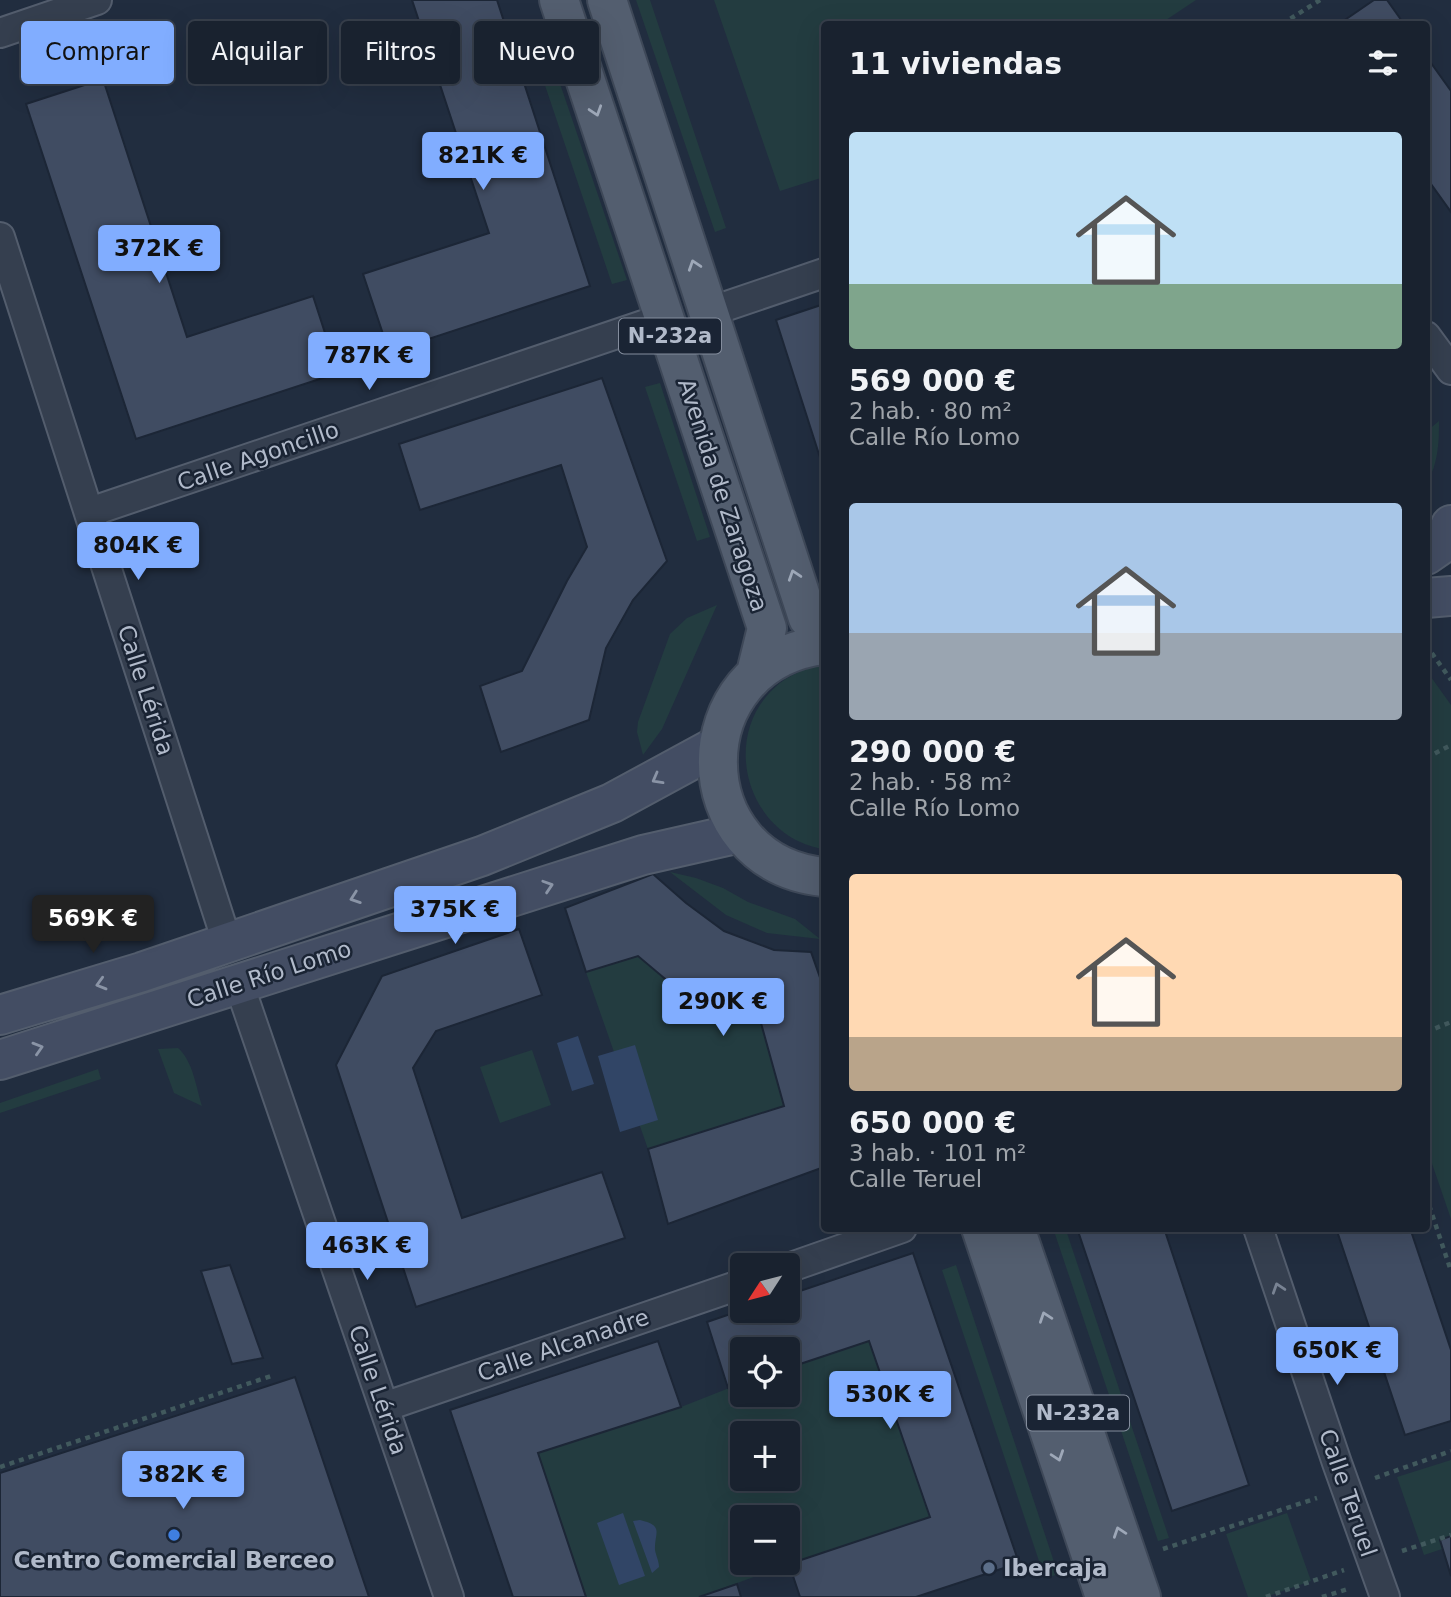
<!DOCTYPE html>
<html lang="es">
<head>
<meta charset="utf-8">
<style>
	:root { --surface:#19222f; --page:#262f3b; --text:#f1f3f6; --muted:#9fa4aa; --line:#373f4b; --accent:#81adff }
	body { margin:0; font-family:"DejaVu Sans",sans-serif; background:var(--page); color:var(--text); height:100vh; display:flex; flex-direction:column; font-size:26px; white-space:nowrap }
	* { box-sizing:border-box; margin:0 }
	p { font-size:23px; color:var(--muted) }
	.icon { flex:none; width:38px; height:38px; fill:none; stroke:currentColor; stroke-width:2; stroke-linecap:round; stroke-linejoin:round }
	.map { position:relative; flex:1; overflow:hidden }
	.drawer { position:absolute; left:821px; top:21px; width:609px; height:1211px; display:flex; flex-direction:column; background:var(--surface); border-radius:7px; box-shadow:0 7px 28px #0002,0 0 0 2px var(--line) }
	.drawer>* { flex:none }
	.hud { position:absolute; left:21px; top:21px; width:665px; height:63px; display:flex; gap:14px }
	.needle { width:46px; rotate:234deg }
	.fabs { position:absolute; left:730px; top:1253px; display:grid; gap:14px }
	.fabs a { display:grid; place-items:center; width:70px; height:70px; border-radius:7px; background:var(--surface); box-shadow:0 7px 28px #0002,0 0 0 2px var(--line); font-size:35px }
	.price { position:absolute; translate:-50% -60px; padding:0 16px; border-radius:7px; background:var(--accent); color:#111; font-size:23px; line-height:46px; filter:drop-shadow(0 2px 4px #0008) }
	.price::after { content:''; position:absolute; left:50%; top:42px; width:21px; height:16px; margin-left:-10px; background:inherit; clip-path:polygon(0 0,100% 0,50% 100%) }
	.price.active { background:#222; color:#fff }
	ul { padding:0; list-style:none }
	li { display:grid; align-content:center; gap:14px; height:371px; padding:0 28px }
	li span { display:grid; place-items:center; height:217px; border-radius:7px; color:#555 }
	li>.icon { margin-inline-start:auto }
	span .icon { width:126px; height:126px; fill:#fffc; stroke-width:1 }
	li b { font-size:30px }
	h2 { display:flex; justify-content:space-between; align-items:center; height:84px; padding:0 28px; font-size:30px }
	.tag { padding:0 24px; border-radius:7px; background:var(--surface); box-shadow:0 7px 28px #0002,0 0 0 2px var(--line); font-size:24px; line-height:63px }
	.tag.active { background:var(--accent); color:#111 }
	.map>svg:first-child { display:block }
	.green { fill:#233c40; fill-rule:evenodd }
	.water { fill:#314566 }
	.building { fill:#404c62; stroke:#1c2636; stroke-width:2 }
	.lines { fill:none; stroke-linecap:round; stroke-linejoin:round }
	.minor-casing { stroke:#535d6d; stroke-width:32 }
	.secondary-casing { stroke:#535d6d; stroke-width:42 }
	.primary-casing { stroke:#3e4858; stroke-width:42 }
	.path { stroke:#41595d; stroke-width:4.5; stroke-dasharray:5 5; stroke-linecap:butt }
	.minor { stroke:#353f4f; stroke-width:28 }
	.secondary { stroke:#434d63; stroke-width:38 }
	.primary { stroke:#535e6f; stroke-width:38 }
	.oneway { stroke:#9ea8b8 }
	.oneway2 { stroke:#8a94a6 }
	.oneway3 { stroke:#798393 }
	.shop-dot { fill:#3f7fe0; stroke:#1a2434; stroke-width:2.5 }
	.service-dot { fill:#5c6f8a; stroke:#1a2434; stroke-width:2.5 }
	.labels { text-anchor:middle; stroke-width:5; stroke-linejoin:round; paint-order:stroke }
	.shield { fill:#1a2434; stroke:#848d9d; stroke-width:2 }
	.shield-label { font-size:21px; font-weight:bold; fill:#b1baca }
	.street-label { font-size:23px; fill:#b1baca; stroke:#1a2434 }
	.poi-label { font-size:23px; font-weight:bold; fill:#b1baca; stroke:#1a2434 }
</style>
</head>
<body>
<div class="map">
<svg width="1451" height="1597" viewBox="0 0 1451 1597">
	<rect width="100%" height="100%" fill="#212d3f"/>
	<!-- green -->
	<path class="green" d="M636,0H650L726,228L715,232Z
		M714,0H1196L1160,24H824V177L780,191Z
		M541,28L627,280L612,284L527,32Z
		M660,383L710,537L697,541L645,387Z
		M1439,421C1439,445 1438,464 1426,485V432Z
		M717,605L662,729L643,755L637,732L638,722L670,634L687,618Z
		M824,664V849C746,837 717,733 780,683C793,673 808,668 824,664Z
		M1426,670L1451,705V1219L1426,1146Z
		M670,872L696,878L723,888L748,902L795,919L820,939L767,933L726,915Z
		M638,956L670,983L718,1007L759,1016L784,1106L648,1149L586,972Z
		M178,1048C193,1061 196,1087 202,1106L174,1093L158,1049Z
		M532,1050L551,1105L500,1123L480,1067Z
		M98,1069L101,1079L0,1113V1103Z
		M1066,1230L1169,1538L1158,1541L1055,1234Z
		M956,1265L1058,1574L1045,1579L942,1270Z
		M869,1341L930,1517L789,1564L699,1597H586L538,1453L681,1407L742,1383V1395H788V1368ZM742,1433H788V1479H742ZM742,1517H788V1563H742Z
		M1451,1460V1546L1424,1555L1397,1477Z
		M1287,1513L1311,1581L1266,1597H1248L1226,1534Z"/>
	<!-- water -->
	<path class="water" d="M578,1036L594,1084L572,1091L557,1043Z
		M635,1045L658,1120L620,1132L598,1056Z
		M623,1513L645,1576L619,1585L597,1523Z
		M640,1520C665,1526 654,1533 655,1550C656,1556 659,1561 659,1567L652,1573L633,1521Z"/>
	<!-- building -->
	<path class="building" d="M412,0H497L590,286L389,352L363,274L489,233Z
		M1374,0H1387L1404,24H1339Z
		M1426,56L1451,91V212L1426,177Z
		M103,79L187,337L313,296L338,373L136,439L26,104Z
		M824,304V470L776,320Z
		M602,378L667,561L633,600L606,648L589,720L501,752L480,686L522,671L567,581L587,547L561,465L420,510L399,444Z
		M653,874L686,903L724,931L774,950L811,952L824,989V1167L668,1224L648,1149L784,1106L759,1016L718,1007L670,983L638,956L586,972L565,908Z
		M519,929L542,995L436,1031L413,1068L462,1218L602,1172L625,1238L416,1307L336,1065L382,976Z
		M1077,1228H1164L1249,1485L1172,1511Z
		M1336,1228H1410L1451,1350V1421L1405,1435Z
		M913,1253L1019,1563L916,1597H800L789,1564L930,1517L869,1341L788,1368V1349H742V1383L728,1388L707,1322L742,1310L788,1311V1295Z
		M230,1265L263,1358L232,1364L201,1271Z
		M658,1341L681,1407L538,1453L586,1597H513L450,1410Z
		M295,1377L369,1597H0V1473Z
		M1451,1536V1576L1440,1540Z
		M737,1584L741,1597H699Z"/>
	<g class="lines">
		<defs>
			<path id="minor" d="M0,33L97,0
				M0,237L227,942
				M709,312L824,273
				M1426,336L1451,370
				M90,512L664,318
				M239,984L449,1597
				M1258,1228L1337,1463L1385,1597
				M788,1268L902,1228
				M384,1407L742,1284"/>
			<path id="secondary" d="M1426,555L1442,544L1451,525
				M1426,598L1451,596
				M0,1015L142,972L482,856L612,803L717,746
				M0,1060L643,855L740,833"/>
			<path id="primary" d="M559,0L767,628L756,673
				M607,0L808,618L824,634
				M824,645C682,662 683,863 824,877
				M981,1228L1105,1597
				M1015,1228L1141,1597"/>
		</defs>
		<!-- minor casing -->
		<use href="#minor" class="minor-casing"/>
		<!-- secondary casing -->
		<use href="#secondary" class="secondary-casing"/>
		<!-- primary casing -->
		<use href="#primary" class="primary-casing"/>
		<!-- path -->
		<path class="path" d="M1282,24L1320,0
			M1426,645L1451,680
			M1426,758L1451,745
			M1426,1032L1451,1022
			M1426,1196L1451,1271
			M0,1467L274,1375
			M1375,1478L1451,1451
			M1163,1549L1317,1498
			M1402,1551L1451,1535
			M1266,1597L1344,1570
			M1322,1597L1348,1589"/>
		<!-- minor -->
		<use href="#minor" class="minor"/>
		<!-- secondary -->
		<use href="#secondary" class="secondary"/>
		<!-- primary -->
		<use href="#primary" class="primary"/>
	</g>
	<!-- one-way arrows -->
	<defs><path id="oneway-chevron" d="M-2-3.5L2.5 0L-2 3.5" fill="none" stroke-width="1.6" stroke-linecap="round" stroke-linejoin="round" transform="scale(1.75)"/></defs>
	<g class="oneway">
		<use href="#oneway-chevron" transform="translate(596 111) rotate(72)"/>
		<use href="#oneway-chevron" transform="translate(694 265) rotate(-108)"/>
		<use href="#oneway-chevron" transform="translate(794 575) rotate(-108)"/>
		<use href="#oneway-chevron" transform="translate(1045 1317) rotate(-109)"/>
		<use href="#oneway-chevron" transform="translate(1058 1456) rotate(71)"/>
		<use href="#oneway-chevron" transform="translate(1119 1532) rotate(-109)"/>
	</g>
	<g class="oneway2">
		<use href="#oneway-chevron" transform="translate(657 779) rotate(151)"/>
		<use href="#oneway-chevron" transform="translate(548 886) rotate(-18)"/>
		<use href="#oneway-chevron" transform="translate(355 898) rotate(161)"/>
		<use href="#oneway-chevron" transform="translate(101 984) rotate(164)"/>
		<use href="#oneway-chevron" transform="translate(38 1048) rotate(-17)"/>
	</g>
	<use class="oneway3" href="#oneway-chevron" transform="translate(1278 1288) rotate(-108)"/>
	<!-- markers -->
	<circle class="shop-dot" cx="174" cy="1535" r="7"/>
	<circle class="service-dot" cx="989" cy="1568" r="7"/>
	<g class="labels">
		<!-- shield labels -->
		<g class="shield">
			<rect x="619" y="318.5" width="102" height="35" rx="5"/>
			<rect x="1027" y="1395.5" width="102" height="35" rx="5"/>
		</g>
		<g class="shield-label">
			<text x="670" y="343">N-232a</text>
			<text x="1078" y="1420">N-232a</text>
		</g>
		<!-- street labels -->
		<g class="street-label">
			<text transform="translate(258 456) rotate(-19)" y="8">Calle Agoncillo</text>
			<text transform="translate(723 495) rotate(72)" y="8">Avenida de Zaragoza</text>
			<text transform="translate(146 690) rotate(72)" y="8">Calle Lérida</text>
			<text transform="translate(269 974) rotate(-18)" y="8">Calle Río Lomo</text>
			<text transform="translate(563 1345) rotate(-19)" y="8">Calle Alcanadre</text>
			<text transform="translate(378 1390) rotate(71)" y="8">Calle Lérida</text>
			<text transform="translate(1348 1493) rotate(71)" y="8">Calle Teruel</text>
		</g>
		<!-- poi labels -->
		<g class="poi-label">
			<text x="174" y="1568">Centro Comercial Berceo</text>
			<text x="1003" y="1576" text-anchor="start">Ibercaja</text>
		</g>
	</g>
</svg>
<div class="fabs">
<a><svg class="needle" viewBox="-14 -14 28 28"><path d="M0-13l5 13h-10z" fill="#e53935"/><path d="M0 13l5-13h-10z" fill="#9fa4aa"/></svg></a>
<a><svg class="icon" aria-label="locate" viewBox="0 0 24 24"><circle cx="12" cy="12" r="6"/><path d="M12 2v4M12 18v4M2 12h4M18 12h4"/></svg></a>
<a>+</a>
<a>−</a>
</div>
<b class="price" style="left:483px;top:192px">821K €</b>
<b class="price" style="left:159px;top:285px">372K €</b>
<b class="price" style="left:369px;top:392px">787K €</b>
<b class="price" style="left:138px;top:582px">804K €</b>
<b class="price" style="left:455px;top:946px">375K €</b>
<b class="price active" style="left:93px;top:955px">569K €</b>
<b class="price" style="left:723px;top:1038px">290K €</b>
<b class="price" style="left:367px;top:1282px">463K €</b>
<b class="price" style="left:1337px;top:1387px">650K €</b>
<b class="price" style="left:890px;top:1431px">530K €</b>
<b class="price" style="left:183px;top:1511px">382K €</b>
<div class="hud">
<a class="tag active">Comprar</a>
<a class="tag">Alquilar</a>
<a class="tag">Filtros</a>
<a class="tag">Nuevo</a>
</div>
<section class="drawer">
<h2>11 viviendas<svg class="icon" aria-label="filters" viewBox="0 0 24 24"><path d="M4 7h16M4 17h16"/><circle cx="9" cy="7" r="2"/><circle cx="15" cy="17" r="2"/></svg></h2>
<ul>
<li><span style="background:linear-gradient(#bfe0f5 70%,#7fa58c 0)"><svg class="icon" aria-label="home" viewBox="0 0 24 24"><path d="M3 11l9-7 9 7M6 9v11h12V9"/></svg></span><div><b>569 000 €</b><p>2 hab. · 80 m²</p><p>Calle Río Lomo</p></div></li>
<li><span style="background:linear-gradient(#a9c7e8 60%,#9aa5b1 0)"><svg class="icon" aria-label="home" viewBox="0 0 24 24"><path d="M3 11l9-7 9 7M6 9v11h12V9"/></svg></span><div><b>290 000 €</b><p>2 hab. · 58 m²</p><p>Calle Río Lomo</p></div></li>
<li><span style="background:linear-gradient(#ffd9b3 75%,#b9a48a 0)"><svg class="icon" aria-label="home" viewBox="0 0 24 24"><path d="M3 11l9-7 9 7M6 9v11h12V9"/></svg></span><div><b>650 000 €</b><p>3 hab. · 101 m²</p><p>Calle Teruel</p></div></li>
</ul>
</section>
</div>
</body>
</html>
